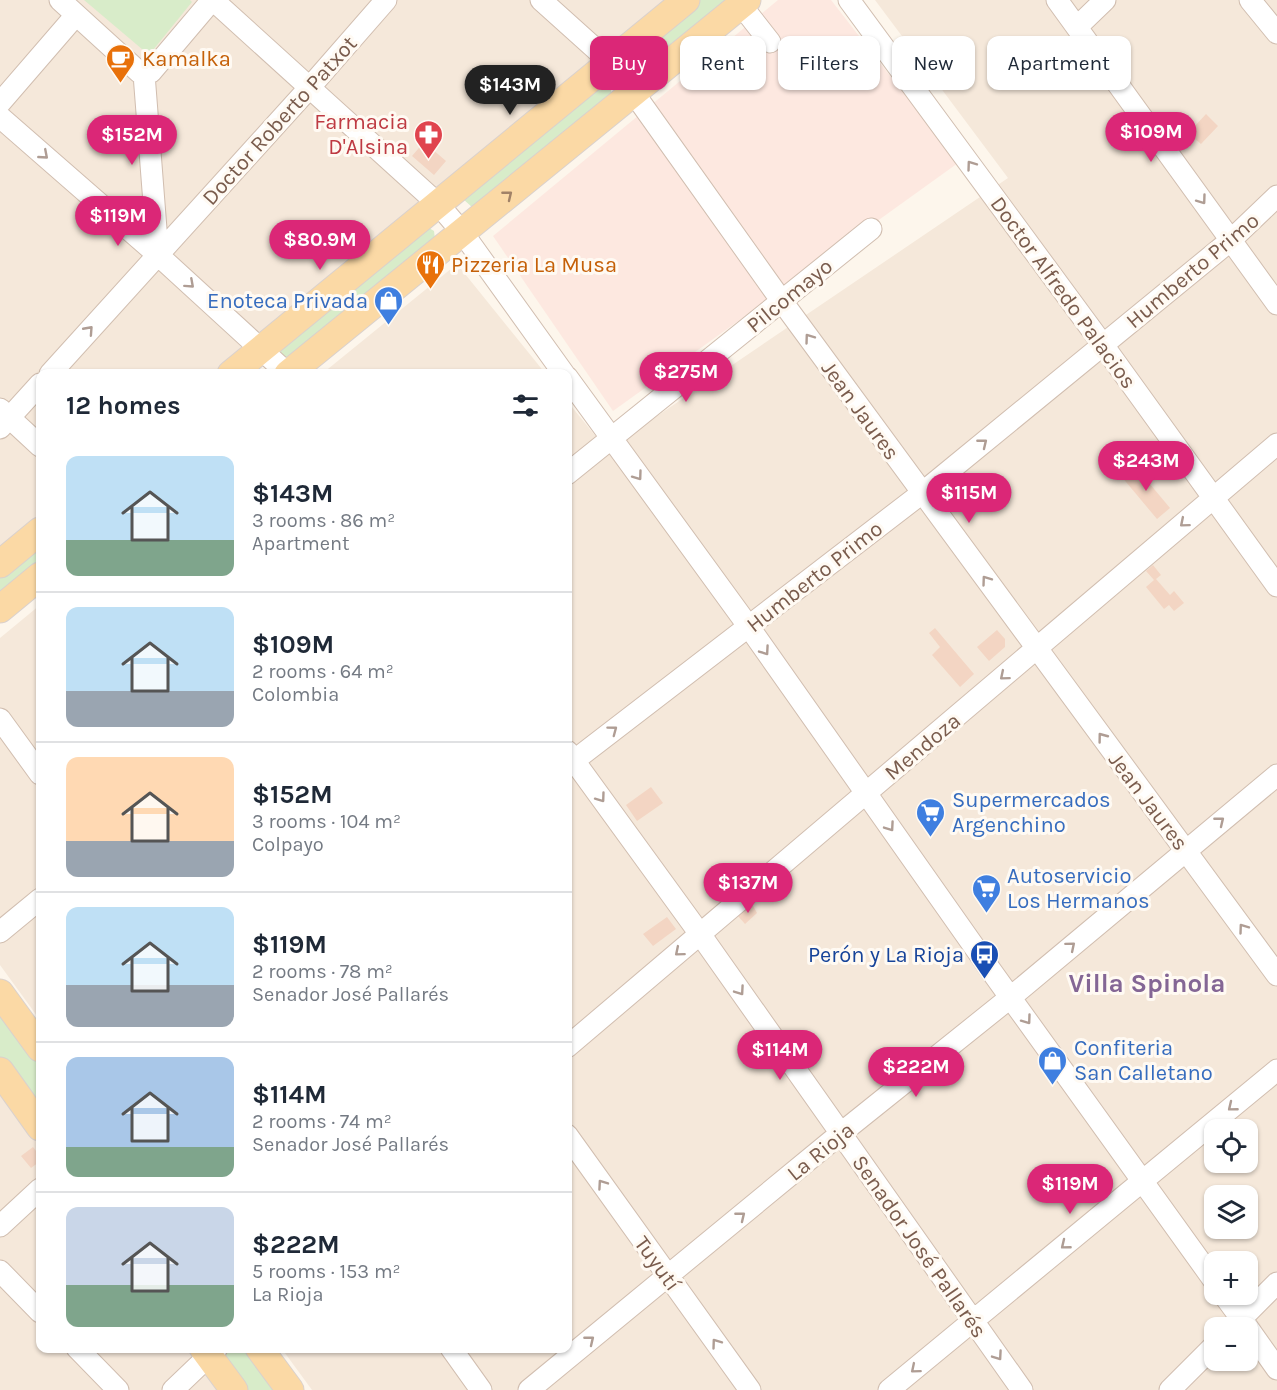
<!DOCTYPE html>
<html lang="en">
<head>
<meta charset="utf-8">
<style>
	:root { --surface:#fff; --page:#f6f6f7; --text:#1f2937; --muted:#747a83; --line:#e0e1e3; --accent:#db2777 }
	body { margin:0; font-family:Karla,sans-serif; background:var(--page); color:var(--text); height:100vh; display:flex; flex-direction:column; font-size:22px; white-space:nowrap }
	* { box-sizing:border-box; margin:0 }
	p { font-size:20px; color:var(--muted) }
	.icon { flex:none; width:33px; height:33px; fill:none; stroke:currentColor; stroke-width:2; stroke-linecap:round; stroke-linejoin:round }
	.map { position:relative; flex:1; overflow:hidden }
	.details { position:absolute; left:36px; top:369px; width:536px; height:984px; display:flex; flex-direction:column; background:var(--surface); border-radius:12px; box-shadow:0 2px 4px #0004 }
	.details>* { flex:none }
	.guide { position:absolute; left:590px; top:36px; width:570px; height:54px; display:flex; gap:12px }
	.tools { position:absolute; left:1204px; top:1119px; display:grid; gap:12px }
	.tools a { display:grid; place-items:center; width:54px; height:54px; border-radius:12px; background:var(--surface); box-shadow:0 2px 4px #0004; font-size:30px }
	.price { position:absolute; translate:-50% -51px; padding:0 14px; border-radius:21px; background:var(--accent); color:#fff; font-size:20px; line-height:39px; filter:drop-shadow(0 2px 3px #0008) }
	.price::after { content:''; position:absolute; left:50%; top:36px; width:18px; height:14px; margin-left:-9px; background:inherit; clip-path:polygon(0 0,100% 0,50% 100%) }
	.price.active { background:#222; color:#fff }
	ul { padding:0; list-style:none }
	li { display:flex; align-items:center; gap:18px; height:150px; padding:0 30px }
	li+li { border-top:2px solid var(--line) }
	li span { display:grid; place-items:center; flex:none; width:168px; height:120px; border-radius:12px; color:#555 }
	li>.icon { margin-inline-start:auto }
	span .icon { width:72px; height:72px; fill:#fffc; stroke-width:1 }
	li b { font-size:26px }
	h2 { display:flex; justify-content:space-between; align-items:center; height:72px; padding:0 30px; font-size:26px }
	.chip { padding:0 21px; border-radius:12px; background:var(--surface); box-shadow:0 2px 4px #0004; font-size:21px; line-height:54px }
	.chip.active { background:var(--accent); color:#fff }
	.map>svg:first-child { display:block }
	.residential { fill:#f5e8da; fill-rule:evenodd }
	.commercial { fill:#fde8e0 }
	.green { fill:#d8ecc9 }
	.building { fill:#f3d5c3 }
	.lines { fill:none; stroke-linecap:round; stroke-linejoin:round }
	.minor-casing { stroke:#d1beb0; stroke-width:23 }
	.major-casing { stroke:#dad1cd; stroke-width:29 }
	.minor { stroke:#fff; stroke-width:21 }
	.major { stroke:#fbd9a5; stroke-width:27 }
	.oneway { stroke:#af9d94 }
	.oneway2 { stroke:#a18267 }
	.labels { text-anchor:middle; stroke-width:6; stroke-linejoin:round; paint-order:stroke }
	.food-label { font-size:22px; fill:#c56008; stroke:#fffaf3; text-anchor:start }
	.street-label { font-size:22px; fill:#7a5c4d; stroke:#fffaf3 }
	.health-label { font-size:22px; fill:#be3a42; stroke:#fffaf3; text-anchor:end }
	.shop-label { font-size:22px; fill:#366cbe; stroke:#fffaf3; text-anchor:start }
	.transit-label { font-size:22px; fill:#164399; stroke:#fffaf3; text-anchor:end }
	.quarter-label { font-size:26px; font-weight:bold; fill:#846695; stroke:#fffaf3 }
</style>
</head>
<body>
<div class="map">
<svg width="1277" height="1390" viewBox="0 0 1277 1390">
	<rect width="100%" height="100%" fill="#fdf6ec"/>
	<!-- residential -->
	<path class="residential" d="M0,0H674L235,373L40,374V538L0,573Z
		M875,0H1277V1390H312L282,1349L567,1348V401L607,450L1008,178ZM1215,1130H1248V1162H1215ZM1215,1196H1248V1228H1215ZM1215,1262H1248V1294H1215ZM1215,1328H1248V1360H1215Z
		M457,264L545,373H323Z
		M40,605V1020L0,965V638Z
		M0,1087L40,1140V1348L199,1349L231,1390H0Z"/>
	<!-- commercial -->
	<path class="commercial" d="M778,0H831L958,163L613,411L493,236Z"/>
	<!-- green -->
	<path class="green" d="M84,0H190L192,2L149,55Z
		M697,0H733L640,71C634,69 633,65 631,59Z
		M604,83L610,86L612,95L473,208L463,199Z
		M429,228L434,231L435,239L289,361L278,352L279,348Z
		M40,541V565L0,598V575Z
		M0,993L40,1048V1127L0,1071Z
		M203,1349H259L290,1390H234Z"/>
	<!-- building -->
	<path class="building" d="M1206,114L1218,126L1201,144L1195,139L1188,147L1182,140Z
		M424,142L446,161L434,175L412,156Z
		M1134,465L1170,508L1157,519L1121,476Z
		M1153,565L1161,575L1156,579L1170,595L1174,591L1184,603L1174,611L1169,605L1164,609L1146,587L1154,580L1146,571Z
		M935,628L974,674L960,687L932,655L940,647L929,633Z
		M997,630L1005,639V647L989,661L977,647Z
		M651,787L663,803L637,821L626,805Z
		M752,904L757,913L745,924L738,916Z
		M667,917L676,929L653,946L643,934Z
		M33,1147L39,1155V1162L31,1168L21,1156Z"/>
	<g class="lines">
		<defs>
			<path id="minor" d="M60,0L139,72L144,74
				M213,0L438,204L462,232L564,374
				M541,0L610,62L633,92L781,300L1277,975
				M849,0L1103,345L1277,586
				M1057,0L1277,304
				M1250,0L1277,33
				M741,5L770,42
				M1077,27L1105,0
				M144,74L158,255
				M144,74L151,72L212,0
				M0,103L76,15
				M0,117L158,255L288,374
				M50,374L310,87L386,0
				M567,377L749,627L992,972L1215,1282
				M0,409L40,446
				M0,428L40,384
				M567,474L871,229
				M0,719L40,774
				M567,751L700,934L1022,1390
				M567,766L922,493L1231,240L1277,196
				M0,932L40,899
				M567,1047L1277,444
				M567,1135L750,1390
				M0,1226L40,1189
				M0,1271L40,1312
				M1223,1294L1248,1328
				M1232,1328L1277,1283
				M1248,1328L1277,1369
				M77,1348L118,1390
				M451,1348L481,1390
				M173,1390L217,1348
				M529,1390L840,1134L1011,997L1277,775
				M889,1390L1277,1070
				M1170,1390L1215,1345"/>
			<path id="major" d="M231,374L686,0
				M288,374L747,0
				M0,564L40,531
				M0,609L40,576
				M0,993L40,1048
				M0,1071L40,1127
				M203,1348L234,1390
				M259,1348L290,1390"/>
		</defs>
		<!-- minor casing -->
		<use href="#minor" class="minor-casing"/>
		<!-- major casing -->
		<use href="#major" class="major-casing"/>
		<!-- minor -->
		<use href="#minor" class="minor"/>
		<!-- major -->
		<use href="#major" class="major"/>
	</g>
	<!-- one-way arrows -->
	<defs><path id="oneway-chevron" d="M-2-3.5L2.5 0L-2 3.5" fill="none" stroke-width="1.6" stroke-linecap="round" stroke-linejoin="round" transform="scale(1.5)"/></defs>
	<g class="oneway">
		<use href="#oneway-chevron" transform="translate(44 155) rotate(41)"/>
		<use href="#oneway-chevron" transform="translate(971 165) rotate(-126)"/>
		<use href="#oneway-chevron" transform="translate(1202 200) rotate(54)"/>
		<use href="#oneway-chevron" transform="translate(190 284) rotate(42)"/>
		<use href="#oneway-chevron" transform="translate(89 330) rotate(-48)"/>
		<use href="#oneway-chevron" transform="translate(809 338) rotate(-126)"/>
		<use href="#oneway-chevron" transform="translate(983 443) rotate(-39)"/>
		<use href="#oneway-chevron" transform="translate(638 476) rotate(54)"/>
		<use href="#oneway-chevron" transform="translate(1184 523) rotate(140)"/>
		<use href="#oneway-chevron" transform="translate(986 580) rotate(-126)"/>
		<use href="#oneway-chevron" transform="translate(765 651) rotate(55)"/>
		<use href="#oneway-chevron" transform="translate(1004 676) rotate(140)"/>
		<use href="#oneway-chevron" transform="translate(613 730) rotate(-37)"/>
		<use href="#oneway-chevron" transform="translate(1102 737) rotate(-127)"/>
		<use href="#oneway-chevron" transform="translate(601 798) rotate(54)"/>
		<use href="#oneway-chevron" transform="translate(1220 821) rotate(-39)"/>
		<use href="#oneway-chevron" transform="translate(890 827) rotate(55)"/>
		<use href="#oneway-chevron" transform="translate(1243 928) rotate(-126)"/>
		<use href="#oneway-chevron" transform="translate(1071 946) rotate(-40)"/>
		<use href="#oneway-chevron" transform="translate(679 952) rotate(140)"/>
		<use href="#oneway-chevron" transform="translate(740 991) rotate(55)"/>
		<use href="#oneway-chevron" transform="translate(1027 1020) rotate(54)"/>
		<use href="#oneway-chevron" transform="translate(1232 1107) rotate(141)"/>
		<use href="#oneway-chevron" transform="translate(602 1184) rotate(-125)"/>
		<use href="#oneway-chevron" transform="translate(741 1216) rotate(-39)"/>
		<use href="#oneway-chevron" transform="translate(1065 1245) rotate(141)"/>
		<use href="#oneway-chevron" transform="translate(590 1340) rotate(-39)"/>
		<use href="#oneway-chevron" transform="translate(716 1343) rotate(-126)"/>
		<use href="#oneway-chevron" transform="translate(998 1356) rotate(55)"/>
		<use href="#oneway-chevron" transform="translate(915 1369) rotate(140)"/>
	</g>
	<use class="oneway2" href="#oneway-chevron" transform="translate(508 195) rotate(-39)"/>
	<!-- icons -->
	<defs>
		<symbol id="cafe-pin" viewBox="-11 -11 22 30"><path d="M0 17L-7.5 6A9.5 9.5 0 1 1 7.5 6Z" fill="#e8710a" stroke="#fffaf3"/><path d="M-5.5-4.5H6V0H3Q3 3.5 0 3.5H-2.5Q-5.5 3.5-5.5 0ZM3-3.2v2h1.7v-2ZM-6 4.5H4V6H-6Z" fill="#fff"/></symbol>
		<symbol id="pharmacy-pin" viewBox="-11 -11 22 30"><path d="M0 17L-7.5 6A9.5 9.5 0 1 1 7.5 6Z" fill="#e0444e" stroke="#fffaf3"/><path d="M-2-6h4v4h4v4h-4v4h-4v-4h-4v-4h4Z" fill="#fff"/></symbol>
		<symbol id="restaurant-pin" viewBox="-11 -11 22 30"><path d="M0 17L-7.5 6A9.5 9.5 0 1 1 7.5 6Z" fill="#e8710a" stroke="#fffaf3"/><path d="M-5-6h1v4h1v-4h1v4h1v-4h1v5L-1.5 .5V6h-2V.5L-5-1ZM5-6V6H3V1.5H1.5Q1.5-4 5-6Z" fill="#fff"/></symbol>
		<symbol id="shop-pin" viewBox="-11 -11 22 30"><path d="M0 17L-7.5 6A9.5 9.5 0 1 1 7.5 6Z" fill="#3f7fe0" stroke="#fffaf3"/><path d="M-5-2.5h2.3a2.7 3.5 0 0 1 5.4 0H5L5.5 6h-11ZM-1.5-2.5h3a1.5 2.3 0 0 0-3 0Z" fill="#fff"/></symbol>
		<symbol id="supermarket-pin" viewBox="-11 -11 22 30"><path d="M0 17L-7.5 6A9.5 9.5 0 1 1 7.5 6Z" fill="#3f7fe0" stroke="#fffaf3"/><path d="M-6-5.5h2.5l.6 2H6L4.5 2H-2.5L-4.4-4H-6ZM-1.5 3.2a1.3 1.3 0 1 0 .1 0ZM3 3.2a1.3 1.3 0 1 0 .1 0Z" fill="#fff"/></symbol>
		<symbol id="bus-pin" viewBox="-11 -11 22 30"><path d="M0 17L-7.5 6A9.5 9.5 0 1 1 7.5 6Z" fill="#1a4fb4" stroke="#fffaf3"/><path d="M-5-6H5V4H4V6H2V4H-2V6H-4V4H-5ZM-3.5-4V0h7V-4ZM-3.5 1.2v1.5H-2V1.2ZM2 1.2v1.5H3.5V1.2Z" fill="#fff"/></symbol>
	</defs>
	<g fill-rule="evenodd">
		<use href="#cafe-pin" x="104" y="42" width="33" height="45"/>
		<use href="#pharmacy-pin" x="412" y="118" width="33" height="45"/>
		<use href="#restaurant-pin" x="414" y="248" width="33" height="45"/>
		<use href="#shop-pin" x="372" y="284" width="33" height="45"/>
		<use href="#supermarket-pin" x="914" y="796" width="33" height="45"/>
		<use href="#supermarket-pin" x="970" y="872" width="33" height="45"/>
		<use href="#bus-pin" x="968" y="938" width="33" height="45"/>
		<use href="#shop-pin" x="1036" y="1044" width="33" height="45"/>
	</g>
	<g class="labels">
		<!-- food labels -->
		<g class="food-label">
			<text x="142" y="66">Kamalka</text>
			<text x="451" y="272">Pizzeria La Musa</text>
		</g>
		<!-- street labels -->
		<g class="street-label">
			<text transform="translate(279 120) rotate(-48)" y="8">Doctor Roberto Patxot</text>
			<text transform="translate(1192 270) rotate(-40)" y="8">Humberto Primo</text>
			<text transform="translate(1064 292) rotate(54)" y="8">Doctor Alfredo Palacios</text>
			<text transform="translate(789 295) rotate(-39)" y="8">Pilcomayo</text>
			<text transform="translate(861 410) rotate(54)" y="8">Jean Jaures</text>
			<text transform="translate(814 576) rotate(-38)" y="8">Humberto Primo</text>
			<text transform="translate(922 746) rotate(-40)" y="8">Mendoza</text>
			<text transform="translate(1149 801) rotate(53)" y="8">Jean Jaures</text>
			<text transform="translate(820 1151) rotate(-39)" y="8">La Rioja</text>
			<text transform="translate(920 1246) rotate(55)" y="8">Senador José Pallarés</text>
			<text transform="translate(658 1263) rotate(54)" y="8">Tuyutí</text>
		</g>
		<!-- health labels -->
		<g class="health-label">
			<text x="408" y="129">Farmacia<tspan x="408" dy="25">D'Alsina</tspan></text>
		</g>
		<!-- shop labels -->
		<g class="shop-label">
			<text x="368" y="308" text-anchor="end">Enoteca Privada</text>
			<text x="952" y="807">Supermercados<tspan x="952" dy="25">Argenchino</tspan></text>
			<text x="1007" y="883">Autoservicio<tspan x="1007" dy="25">Los Hermanos</tspan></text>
			<text x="1074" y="1055">Confiteria<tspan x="1074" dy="25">San Calletano</tspan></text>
		</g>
		<!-- transit labels -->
		<g class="transit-label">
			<text x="964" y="962">Perón y La Rioja</text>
		</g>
		<!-- quarter labels -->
		<g class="quarter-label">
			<text x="1147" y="992">Villa Spinola</text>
		</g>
	</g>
</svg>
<div class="tools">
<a><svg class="icon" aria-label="locate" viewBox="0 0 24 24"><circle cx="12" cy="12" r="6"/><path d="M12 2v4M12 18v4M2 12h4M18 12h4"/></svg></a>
<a><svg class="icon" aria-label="layers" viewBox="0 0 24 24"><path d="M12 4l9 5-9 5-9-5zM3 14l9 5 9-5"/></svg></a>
<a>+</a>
<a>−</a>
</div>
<b class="price active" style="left:510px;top:116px">$143M</b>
<b class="price" style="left:1151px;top:163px">$109M</b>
<b class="price" style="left:132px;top:166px">$152M</b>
<b class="price" style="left:118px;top:247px">$119M</b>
<b class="price" style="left:320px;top:271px">$80.9M</b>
<b class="price" style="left:686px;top:403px">$275M</b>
<b class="price" style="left:1146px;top:492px">$243M</b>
<b class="price" style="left:969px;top:524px">$115M</b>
<b class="price" style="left:748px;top:914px">$137M</b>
<b class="price" style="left:780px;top:1081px">$114M</b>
<b class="price" style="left:916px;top:1098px">$222M</b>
<b class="price" style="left:1070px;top:1215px">$119M</b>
<div class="guide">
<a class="chip active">Buy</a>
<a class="chip">Rent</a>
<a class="chip">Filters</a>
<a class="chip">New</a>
<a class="chip">Apartment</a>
</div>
<section class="details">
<h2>12 homes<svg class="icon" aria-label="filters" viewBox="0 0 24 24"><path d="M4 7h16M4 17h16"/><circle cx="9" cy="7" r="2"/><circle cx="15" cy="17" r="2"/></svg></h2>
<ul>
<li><span style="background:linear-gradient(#bfe0f5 70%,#7fa58c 0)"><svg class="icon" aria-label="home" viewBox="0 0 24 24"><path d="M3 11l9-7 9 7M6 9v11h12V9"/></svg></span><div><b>$143M</b><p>3 rooms · 86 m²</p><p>Apartment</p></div></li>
<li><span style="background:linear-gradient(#bfe0f5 70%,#9aa5b1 0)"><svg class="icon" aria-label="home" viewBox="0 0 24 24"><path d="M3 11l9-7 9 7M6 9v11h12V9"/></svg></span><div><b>$109M</b><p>2 rooms · 64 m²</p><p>Colombia</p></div></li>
<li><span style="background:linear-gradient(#ffd9b3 70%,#9aa5b1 0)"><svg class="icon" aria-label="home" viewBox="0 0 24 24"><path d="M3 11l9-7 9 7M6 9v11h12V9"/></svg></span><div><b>$152M</b><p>3 rooms · 104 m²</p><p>Colpayo</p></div></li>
<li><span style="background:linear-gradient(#bfe0f5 65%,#9aa5b1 0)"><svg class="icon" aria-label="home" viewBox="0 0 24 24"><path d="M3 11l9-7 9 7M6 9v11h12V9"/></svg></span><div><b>$119M</b><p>2 rooms · 78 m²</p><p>Senador José Pallarés</p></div></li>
<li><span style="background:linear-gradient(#a9c7e8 75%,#7fa58c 0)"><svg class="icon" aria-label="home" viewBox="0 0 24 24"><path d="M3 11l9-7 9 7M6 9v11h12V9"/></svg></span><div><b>$114M</b><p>2 rooms · 74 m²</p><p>Senador José Pallarés</p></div></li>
<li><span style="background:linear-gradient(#c9d6e8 65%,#7fa58c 0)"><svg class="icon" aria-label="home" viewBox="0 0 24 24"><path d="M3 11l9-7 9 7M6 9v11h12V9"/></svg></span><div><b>$222M</b><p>5 rooms · 153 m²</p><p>La Rioja</p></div></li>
</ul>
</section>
</div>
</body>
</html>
